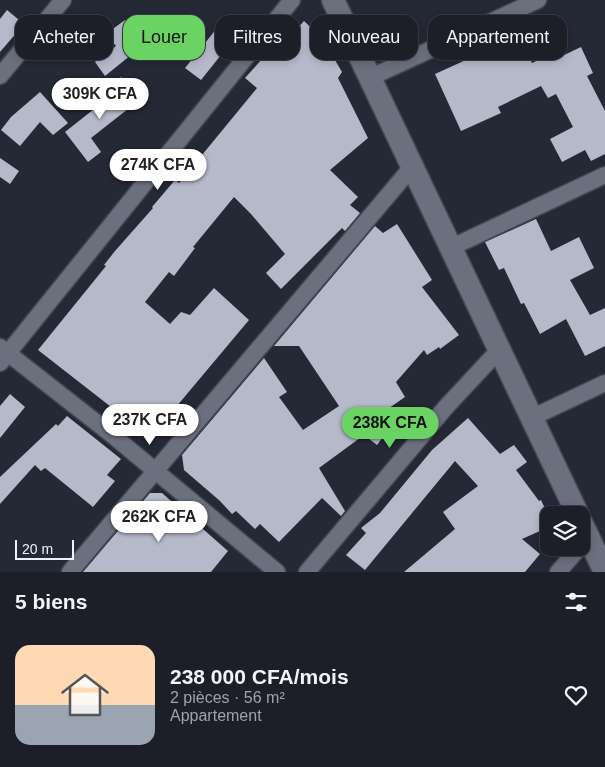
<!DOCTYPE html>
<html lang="fr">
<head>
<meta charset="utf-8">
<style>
	:root { --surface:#1c1e28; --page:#292b34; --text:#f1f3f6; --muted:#a0a2a8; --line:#3a3c45; --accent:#6ad364 }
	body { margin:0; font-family:Helvetica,sans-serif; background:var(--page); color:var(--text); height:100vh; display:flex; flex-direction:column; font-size:19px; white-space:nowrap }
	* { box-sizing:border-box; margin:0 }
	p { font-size:16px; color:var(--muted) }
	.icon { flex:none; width:28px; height:28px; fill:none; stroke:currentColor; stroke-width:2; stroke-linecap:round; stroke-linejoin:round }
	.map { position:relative; height:572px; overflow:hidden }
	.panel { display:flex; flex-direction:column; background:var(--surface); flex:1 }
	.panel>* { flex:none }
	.top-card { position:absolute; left:15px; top:15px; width:575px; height:45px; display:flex; gap:10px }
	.buttons { position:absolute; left:540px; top:506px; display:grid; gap:10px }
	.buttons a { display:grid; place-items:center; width:50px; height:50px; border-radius:10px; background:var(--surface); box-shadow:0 2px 8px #0003,0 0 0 1px var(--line); font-size:25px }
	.scale { position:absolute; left:15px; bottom:12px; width:59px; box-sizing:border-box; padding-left:5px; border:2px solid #eff1fa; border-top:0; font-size:14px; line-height:18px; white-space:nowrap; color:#eff1fa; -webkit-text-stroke:4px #252835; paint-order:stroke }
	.price { position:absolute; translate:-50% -42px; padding:0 11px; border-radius:18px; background:#fff; color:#222; font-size:16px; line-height:32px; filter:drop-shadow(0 1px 2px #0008) }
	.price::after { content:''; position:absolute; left:50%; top:30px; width:15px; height:11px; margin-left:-8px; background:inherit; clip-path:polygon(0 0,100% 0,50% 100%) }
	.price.current { background:var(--accent); color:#111 }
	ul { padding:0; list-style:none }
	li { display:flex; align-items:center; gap:15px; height:125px; padding:0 15px }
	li+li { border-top:1px solid var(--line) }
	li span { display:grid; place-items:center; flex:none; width:140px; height:100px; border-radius:15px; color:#555 }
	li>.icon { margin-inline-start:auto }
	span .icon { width:60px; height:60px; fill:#fffc; stroke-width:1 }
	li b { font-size:21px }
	h2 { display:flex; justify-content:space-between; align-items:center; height:60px; padding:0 15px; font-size:21px }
	.tag { padding:0 18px; border-radius:15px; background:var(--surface); box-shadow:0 2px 8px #0003,0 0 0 1px var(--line); font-size:18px; line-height:45px }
	.tag.current { background:var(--accent); color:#111 }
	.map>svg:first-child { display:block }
	.building { fill:#b5b9ca }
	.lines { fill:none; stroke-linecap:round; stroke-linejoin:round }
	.street-casing { stroke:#444651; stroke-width:19 }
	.secondary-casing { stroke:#444651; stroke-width:25 }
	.street { stroke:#6c6f7e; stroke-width:16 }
	.secondary { stroke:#6c6f7e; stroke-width:22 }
</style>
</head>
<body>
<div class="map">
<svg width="605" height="572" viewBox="0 0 605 572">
	<rect width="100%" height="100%" fill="#252835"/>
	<!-- building -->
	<path class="building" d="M7,10L24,24L0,52V19Z
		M225,18L241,30L201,80L185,68Z
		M125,20L133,31L136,28L147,42L105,76L95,62L116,46L106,34Z
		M304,21L322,38L342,72L338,78L368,138L330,170L358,197L350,205L360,213L345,231L342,228L281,289L266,273L285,254L251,214L234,197L193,247L195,248L174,276L169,272L145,302L170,324L181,312L190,315L214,288L249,320L171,413L173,415L164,428H138L38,350L106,266L104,265L115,251L153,208L152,207L175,180L179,183L257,88L245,78L279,40H287Z
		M514,29L532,63L559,50L562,56L581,47L593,73L587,76L605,111V154L591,161L585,150L562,162L550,139L573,127L556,94L548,98L541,86L498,107L501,113L461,131L435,74L479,54L477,50Z
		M121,77L132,89L124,97L133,105L91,138L101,152L88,162L65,132L113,94L108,90Z
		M40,92L68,123L53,135L40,122L20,146L1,130L11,117Z
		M0,158L19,171L10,184L0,177Z
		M536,219L551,251L579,237L594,268L570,280L590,315L605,308V346L585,356L566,319L540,334L524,303L521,304L504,268L499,270L485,242Z
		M397,224L432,280L422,287L459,335L440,349L439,347L427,355L424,350L396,382L405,397L379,415L392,425L377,445L364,435L319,468L345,511L341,516L322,498L279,542L260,524L255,529L236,511L232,514L220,501L184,470L182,455L264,358L287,392L279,397L303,430L339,406L299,346H274L375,226L383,233Z
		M10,394L25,407L0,438V406Z
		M67,416L121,459L107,475L115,481L93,507L45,468L41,471L35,465L0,504V477L56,424L58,426Z
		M468,418L500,454L514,445L527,462L516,470L539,501L541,500L549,517V527L522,539L540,554L525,572H404L455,529L443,512L478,486L455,461L365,570L346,555L366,533L361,528L380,513L432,450Z
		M150,493H162L228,551L211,572H83Z"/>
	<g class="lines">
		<defs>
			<path id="street" d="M0,76L63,0
				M369,78L538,0
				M450,248L605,175
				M0,347L111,434L277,572
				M0,363L292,0
				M533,417L605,383
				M70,572L412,167
				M307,572L446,407L500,349
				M558,572L579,548"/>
			<path id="secondary" d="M333,0L578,515
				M581,522L605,572"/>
		</defs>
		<!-- street casing -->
		<use href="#street" class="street-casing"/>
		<!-- secondary casing -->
		<use href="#secondary" class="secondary-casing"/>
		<!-- street -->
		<use href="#street" class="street"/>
		<!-- secondary -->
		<use href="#secondary" class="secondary"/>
	</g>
</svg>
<div class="buttons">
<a><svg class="icon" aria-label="layers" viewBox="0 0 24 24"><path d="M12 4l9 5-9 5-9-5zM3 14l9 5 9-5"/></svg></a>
</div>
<div class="scale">20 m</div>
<b class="price" style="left:100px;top:120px">309K CFA</b>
<b class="price" style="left:158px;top:191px">274K CFA</b>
<b class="price" style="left:150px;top:446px">237K CFA</b>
<b class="price current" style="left:390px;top:449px">238K CFA</b>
<b class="price" style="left:159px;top:543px">262K CFA</b>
<div class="top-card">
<a class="tag">Acheter</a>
<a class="tag current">Louer</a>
<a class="tag">Filtres</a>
<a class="tag">Nouveau</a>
<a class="tag">Appartement</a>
</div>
</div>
<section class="panel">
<h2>5 biens<svg class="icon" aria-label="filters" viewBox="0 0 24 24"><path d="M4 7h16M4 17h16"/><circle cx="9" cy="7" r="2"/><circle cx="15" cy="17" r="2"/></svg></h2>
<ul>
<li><span style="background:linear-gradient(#ffd9b3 60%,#9aa5b1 0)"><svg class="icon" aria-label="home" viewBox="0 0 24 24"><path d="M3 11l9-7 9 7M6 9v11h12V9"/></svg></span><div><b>238 000 CFA/mois</b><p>2 pièces · 56 m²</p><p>Appartement</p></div><svg class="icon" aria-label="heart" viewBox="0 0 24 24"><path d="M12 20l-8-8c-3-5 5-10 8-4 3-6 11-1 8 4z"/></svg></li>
</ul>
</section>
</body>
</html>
